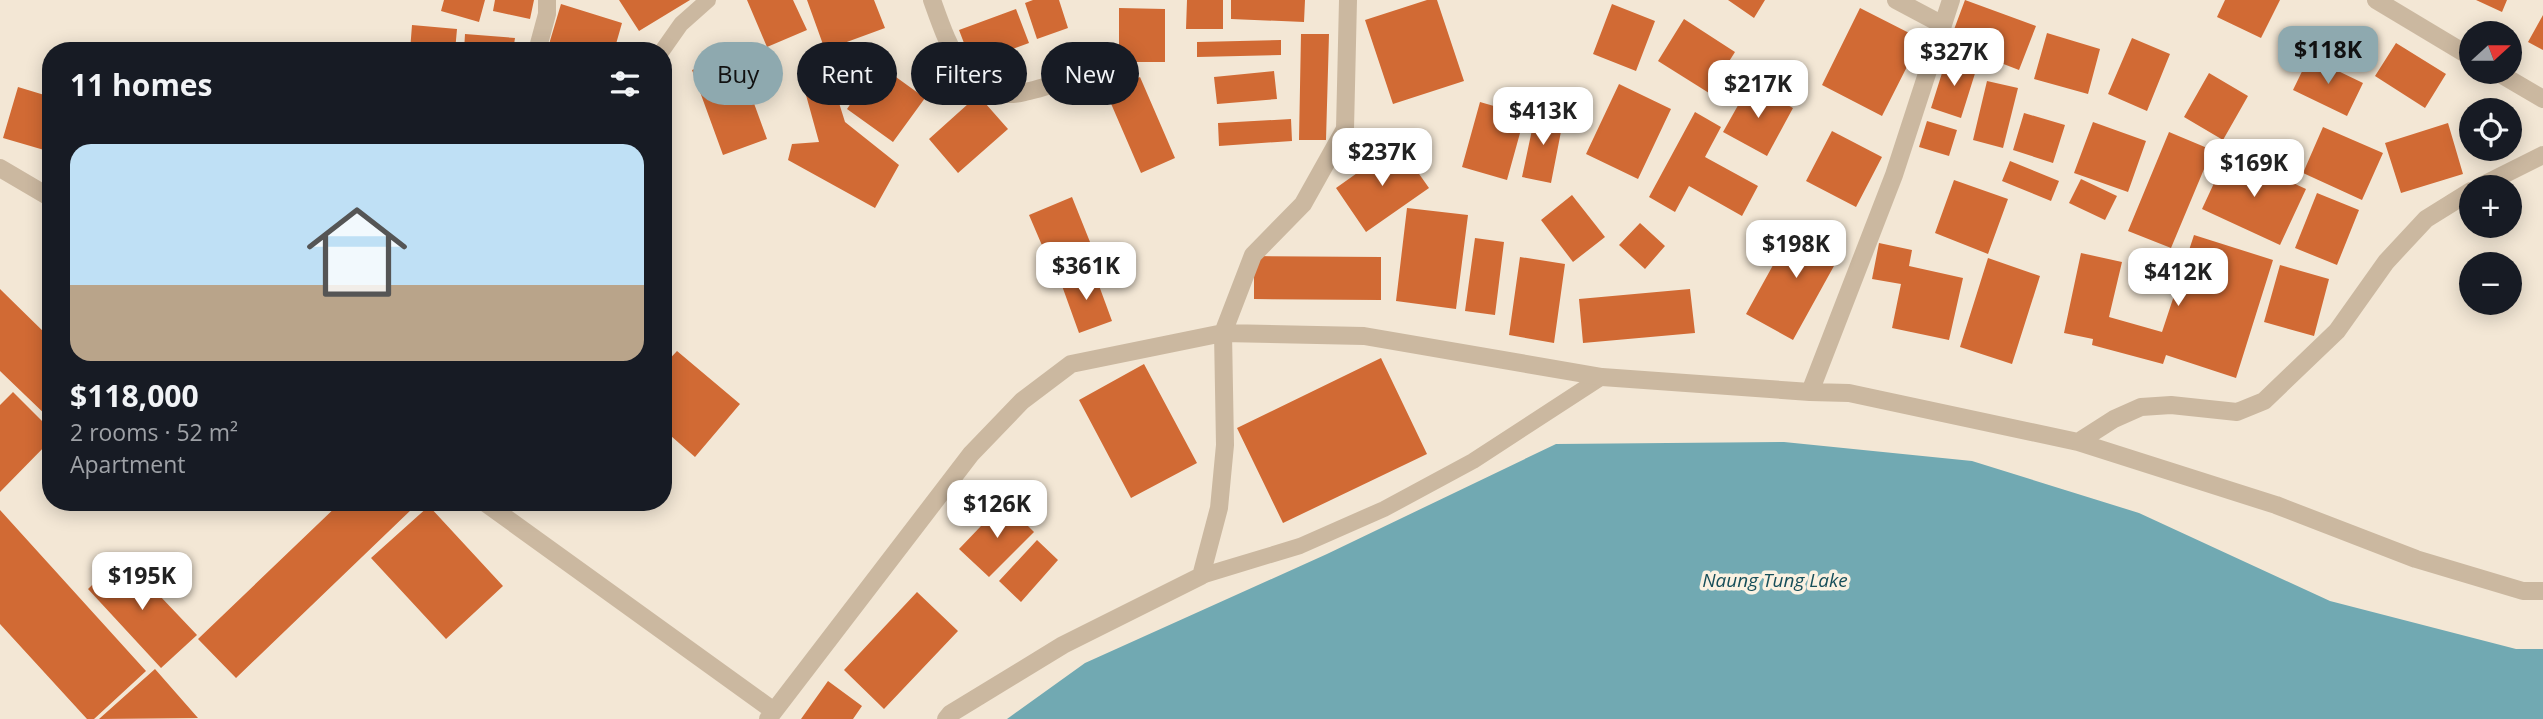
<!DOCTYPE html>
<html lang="en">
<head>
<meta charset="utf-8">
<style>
	:root { --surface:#171b24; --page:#20242c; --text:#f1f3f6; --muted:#9ea1a6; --accent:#8ea9af }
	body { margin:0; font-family:"Open Sans",sans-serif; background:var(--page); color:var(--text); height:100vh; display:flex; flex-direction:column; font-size:26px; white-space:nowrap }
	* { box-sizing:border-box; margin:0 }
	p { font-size:23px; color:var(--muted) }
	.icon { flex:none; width:38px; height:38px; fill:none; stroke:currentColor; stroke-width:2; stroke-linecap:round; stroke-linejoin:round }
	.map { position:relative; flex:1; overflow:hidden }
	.drawer { position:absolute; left:42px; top:42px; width:630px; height:469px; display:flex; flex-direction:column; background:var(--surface); border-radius:28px; box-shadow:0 4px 18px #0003 }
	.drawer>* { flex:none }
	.banner { position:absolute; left:693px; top:42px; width:665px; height:63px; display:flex; gap:14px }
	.needle { width:46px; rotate:69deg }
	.fabs { position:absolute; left:2459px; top:21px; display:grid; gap:14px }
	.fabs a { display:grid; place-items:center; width:63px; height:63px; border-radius:50%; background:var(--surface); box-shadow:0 4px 18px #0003; font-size:35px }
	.price { position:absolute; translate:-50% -60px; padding:0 16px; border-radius:14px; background:#fff; color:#222; font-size:23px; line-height:46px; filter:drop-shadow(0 2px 4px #0008) }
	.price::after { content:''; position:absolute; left:50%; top:42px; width:21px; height:16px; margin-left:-10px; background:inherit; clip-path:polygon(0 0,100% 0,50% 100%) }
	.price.on { background:var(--accent); color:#111 }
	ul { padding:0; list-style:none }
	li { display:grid; align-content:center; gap:14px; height:371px; padding:0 28px }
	li span { display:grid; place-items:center; height:217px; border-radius:21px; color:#555 }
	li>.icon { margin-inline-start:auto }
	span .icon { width:126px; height:126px; fill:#fffc; stroke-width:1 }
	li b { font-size:30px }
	h2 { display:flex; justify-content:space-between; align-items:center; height:84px; padding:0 28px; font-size:30px }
	.chip { padding:0 24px; border-radius:32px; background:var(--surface); box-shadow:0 4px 18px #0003; font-size:24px; line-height:63px }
	.chip.on { background:var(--accent); color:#111 }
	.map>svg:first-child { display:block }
	.water { fill:#71a9b2 }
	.building { fill:#d16a34 }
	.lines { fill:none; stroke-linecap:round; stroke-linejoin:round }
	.lane { stroke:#cbb8a0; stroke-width:16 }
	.street { stroke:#cbb8a0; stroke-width:18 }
	.labels { text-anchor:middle; stroke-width:7; stroke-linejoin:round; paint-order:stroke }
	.water-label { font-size:19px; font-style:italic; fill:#164e59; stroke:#faf1e1 }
</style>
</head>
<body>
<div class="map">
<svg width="2543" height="719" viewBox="0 0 2543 719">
	<rect width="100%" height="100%" fill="#f3e7d5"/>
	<!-- water -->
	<path class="water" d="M1784,442L1972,461L2139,513L2330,601L2516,649H2543V719H1007L1085,663L1327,554L1556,444Z"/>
	<!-- building -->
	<path class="building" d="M444,0H485L479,22L441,11Z
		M495,0H534L530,19L493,11Z
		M619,0H690L639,31Z
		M747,0H793L807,30L767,47Z
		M807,0H874L885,28L825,50Z
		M1033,0H1059L1068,28L1037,39L1025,3Z
		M1187,0H1223V29H1186Z
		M1231,0H1305L1304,22L1231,19Z
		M1427,0H1437L1464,81L1393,104L1365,20Z
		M1728,0H1765L1754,18Z
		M1965,0L2036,26L2019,70L1949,43Z
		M2225,0H2280L2261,38L2217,17Z
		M2476,0H2507L2502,12Z
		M561,4L622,23L614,51H547Z
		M1612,4L1655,21L1636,71L1593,54Z
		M1119,8L1165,9V62H1119Z
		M1860,8L1921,39L1882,116L1822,85Z
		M1016,9L1029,43L972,64L959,30Z
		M2543,15V50L2528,42Z
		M1684,19L1735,52L1709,93L1658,61Z
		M412,25L457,29L455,51H410Z
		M2047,33L2100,49L2088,94L2034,79Z
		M465,34L515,38L513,51H464Z
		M1301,34H1329L1326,140H1299Z
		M2132,38L2170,54L2147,111L2108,94Z
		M1281,40V55L1197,57V42Z
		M2396,43L2446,74L2425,108L2375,76Z
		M736,54L767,139L723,155L692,70Z
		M1947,57L1977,67L1961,118L1931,108Z
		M2309,57L2363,83L2347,116L2293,90Z
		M878,64L925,98L893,142L847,109Z
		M1274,71L1277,99L1217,104L1214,77Z
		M2209,73L2248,96L2223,140L2184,117Z
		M1140,77L1175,158L1141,173L1106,92Z
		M1987,81L2018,88L2003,148L1973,140Z
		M1619,84L1671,109L1638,179L1586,154Z
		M1750,84L1793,108L1767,156L1723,132Z
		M18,87L51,97V152L3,138Z
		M835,90L845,122L899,165L875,208L788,160L792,144L819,142L806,95Z
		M978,95L1008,129L958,173L929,139Z
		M1480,102L1525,115L1507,180L1462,167Z
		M1536,111L1564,116L1551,183L1522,177Z
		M1695,112L1721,127L1705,157L1758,186L1742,216L1689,186L1675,212L1649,197Z
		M2024,113L2065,125L2053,163L2013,150Z
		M1291,119L1292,141L1219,146L1218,123Z
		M1927,121L1957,130L1949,156L1919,147Z
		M2093,122L2146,141L2128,192L2074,173Z
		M2448,123L2463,174L2401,193L2385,143Z
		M2323,127L2383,153L2362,200L2303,173Z
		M1832,131L1882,157L1856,207L1806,181Z
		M2169,132L2212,150L2171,248L2128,231Z
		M1398,144L1429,188L1366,232L1336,188Z
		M2228,153L2306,189L2280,245L2202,209Z
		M2010,161L2059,181L2051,201L2002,181Z
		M2081,179L2117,196L2105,220L2069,203Z
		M1954,180L2008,199L1988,254L1935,233Z
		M2317,193L2359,210L2337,265L2295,248Z
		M1572,195L1605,237L1573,262L1541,220Z
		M1072,197L1092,247L1050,264L1029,215Z
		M1407,208L1468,215L1456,309L1396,301Z
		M1798,220L1845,246L1793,340L1746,314Z
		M1640,223L1665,246L1645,269L1619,245Z
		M2194,235L2273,260L2236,378L2166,355L2163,364L2092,345L2093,339L2064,333L2081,253L2122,262L2109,317L2162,332Z
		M1475,238L1504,242L1495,315L1465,311Z
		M1879,243L1912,250L1909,266L1963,278L1949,340L1892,328L1901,284L1872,279Z
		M1254,256L1381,257V300L1254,299Z
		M1520,257L1565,264L1554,343L1509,335Z
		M1988,258L2040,276L2012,364L1960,347Z
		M2280,265L2329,279L2314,336L2264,322Z
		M1094,272L1112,321L1079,333L1061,283Z
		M0,289L51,339V420L0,371Z
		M1690,289L1695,333L1583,343L1579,299Z
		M677,351L740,404L695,457L663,429V366Z
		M1381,358L1427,454L1283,523L1237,428Z
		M1144,364L1197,463L1131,498L1079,400Z
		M13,392L51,430V440L0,492V405Z
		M341,502H408L413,508L236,678L198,639Z
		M1004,502L1034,532L989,577L959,549Z
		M429,506L503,586L446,639L371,558Z
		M0,510L146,671L94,719H87L0,624Z
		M1037,540L1058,560L1021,602L999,581Z
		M122,556L197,635L161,668L88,589Z
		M917,592L958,631L884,709L844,670Z
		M155,669L198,718L99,719Z
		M828,681L862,706L853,719H801Z"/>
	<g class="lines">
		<!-- lane -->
		<path class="lane" d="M662,51L681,24L708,0
			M1201,576L1300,546L1384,509L1473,461L1602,377"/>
		<!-- street -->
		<path class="street" d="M932,0C947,42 967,106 1025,92C1046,88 1067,79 1087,72
			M1896,0L1943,25
			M2376,0L2471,57
			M537,51L547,14V0
			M2497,72L2543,99
			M0,168L51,198
			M2479,187L2543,155
			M1810,392L1894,175L1951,0
			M2078,442L2114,419L2141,407L2171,405L2237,412L2264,401L2337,331L2386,262L2426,219L2471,191
			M484,502L774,711
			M768,719L971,454L1022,401L1071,364L1223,333L1364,336L1602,377L1810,392L1849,393L2078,442L2276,505L2416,559L2523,591H2543
			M946,719L950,714L1063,645L1201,576L1219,508L1225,445L1223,333L1253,255L1303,204L1345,129L1348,0"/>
	</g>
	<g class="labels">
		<!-- water labels -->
		<g class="water-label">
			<text x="1775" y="587">Naung Tung Lake</text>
		</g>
	</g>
</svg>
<div class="fabs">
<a><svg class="needle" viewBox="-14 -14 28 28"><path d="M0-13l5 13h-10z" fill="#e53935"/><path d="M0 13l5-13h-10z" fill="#9ea1a6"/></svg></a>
<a><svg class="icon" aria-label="locate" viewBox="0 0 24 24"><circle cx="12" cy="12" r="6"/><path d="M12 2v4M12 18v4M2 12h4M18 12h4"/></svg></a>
<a>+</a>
<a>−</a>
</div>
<b class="price on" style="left:2328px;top:86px">$118K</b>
<b class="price" style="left:1954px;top:88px">$327K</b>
<b class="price" style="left:1758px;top:120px">$217K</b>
<b class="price" style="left:1543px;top:147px">$413K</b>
<b class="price" style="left:1382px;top:188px">$237K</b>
<b class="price" style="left:2254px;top:199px">$169K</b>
<b class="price" style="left:1796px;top:280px">$198K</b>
<b class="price" style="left:1086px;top:302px">$361K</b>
<b class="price" style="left:2178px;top:308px">$412K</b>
<b class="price" style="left:997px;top:540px">$126K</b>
<b class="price" style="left:142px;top:612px">$195K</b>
<div class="banner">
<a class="chip on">Buy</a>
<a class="chip">Rent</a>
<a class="chip">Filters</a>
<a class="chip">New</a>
</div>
<section class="drawer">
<h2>11 homes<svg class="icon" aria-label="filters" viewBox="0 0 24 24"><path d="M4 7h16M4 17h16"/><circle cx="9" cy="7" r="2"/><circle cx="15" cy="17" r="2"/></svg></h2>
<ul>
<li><span style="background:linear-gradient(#bfe0f5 65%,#b9a48a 0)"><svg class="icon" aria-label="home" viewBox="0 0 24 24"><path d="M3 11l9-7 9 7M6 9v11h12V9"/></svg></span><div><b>$118,000</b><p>2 rooms · 52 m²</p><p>Apartment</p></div></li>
</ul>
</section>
</div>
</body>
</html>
